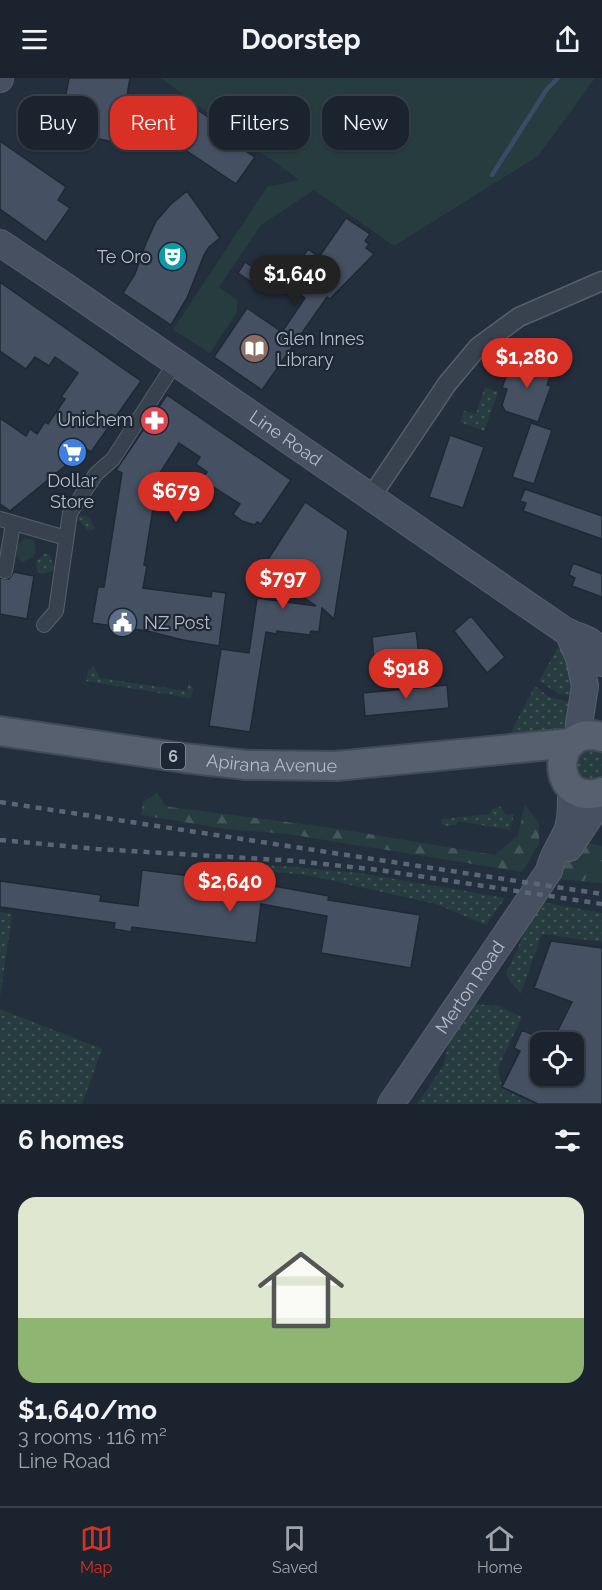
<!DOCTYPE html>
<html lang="en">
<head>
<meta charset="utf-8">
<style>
	:root { --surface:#1b232e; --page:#282f3a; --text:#f1f3f6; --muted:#a0a4aa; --line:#39404a; --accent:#d93025 }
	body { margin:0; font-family:Raleway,sans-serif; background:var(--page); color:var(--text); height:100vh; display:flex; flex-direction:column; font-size:22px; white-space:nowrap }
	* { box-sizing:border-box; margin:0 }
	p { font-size:20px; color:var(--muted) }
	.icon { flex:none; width:33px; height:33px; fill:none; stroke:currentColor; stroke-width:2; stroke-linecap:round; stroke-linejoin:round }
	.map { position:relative; height:1026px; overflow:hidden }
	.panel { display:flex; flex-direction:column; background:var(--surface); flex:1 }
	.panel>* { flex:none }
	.guide { position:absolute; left:18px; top:18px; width:567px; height:54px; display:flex; gap:12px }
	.tools { position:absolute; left:530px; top:954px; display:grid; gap:12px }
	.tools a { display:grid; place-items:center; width:54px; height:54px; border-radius:12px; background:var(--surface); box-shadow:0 2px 4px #0004,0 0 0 2px var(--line); font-size:30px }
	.price { position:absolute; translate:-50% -51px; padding:0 14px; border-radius:21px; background:var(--accent); color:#fff; font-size:20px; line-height:39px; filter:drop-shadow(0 2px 3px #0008) }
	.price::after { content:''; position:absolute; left:50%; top:36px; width:18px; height:14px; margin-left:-9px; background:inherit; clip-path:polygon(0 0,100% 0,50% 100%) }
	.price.current { background:#222; color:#fff }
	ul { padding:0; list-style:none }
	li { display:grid; align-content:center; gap:12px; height:318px; padding:0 18px }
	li+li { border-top:2px solid var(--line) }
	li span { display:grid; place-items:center; height:186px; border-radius:18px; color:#555 }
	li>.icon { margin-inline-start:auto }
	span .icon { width:108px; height:108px; fill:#fffc; stroke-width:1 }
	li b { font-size:26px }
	h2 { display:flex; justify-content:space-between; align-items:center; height:72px; padding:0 18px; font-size:26px }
	.pill { padding:0 21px; border-radius:18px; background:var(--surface); box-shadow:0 2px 4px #0004,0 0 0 2px var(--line); font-size:21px; line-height:54px }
	.pill.current { background:var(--accent); color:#fff }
	header { display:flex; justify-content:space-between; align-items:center; height:78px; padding:0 18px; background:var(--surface); font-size:27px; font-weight:700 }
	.tabs { display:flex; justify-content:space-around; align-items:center; height:84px; border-top:2px solid var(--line); background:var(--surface); font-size:16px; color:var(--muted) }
	.tabs a { display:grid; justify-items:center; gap:3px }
	.tabs .current { color:var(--accent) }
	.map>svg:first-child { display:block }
	.grass { fill:url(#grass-dots) }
	.forest { fill:url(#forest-firs) }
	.park { fill:#263c3f }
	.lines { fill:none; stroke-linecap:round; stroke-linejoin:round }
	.stream { stroke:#394c67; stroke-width:4.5 }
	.building { fill:#455162; stroke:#1f2835; stroke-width:1.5 }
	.pedestrian-casing { stroke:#565f6c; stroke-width:16 }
	.minor-casing { stroke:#565f6c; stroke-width:21 }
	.secondary-casing { stroke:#565f6c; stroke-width:28 }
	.primary-casing { stroke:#414a57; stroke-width:32 }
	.pedestrian { stroke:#38414e; stroke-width:14 }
	.minor { stroke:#38414e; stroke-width:18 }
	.secondary { stroke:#465061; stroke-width:26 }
	.primary { stroke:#56606e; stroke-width:28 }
	.rail { stroke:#5a6575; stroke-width:4.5; stroke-dasharray:6 6; stroke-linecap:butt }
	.labels { text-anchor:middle; stroke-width:4.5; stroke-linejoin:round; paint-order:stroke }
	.shield { fill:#1d2633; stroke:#878f9c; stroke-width:1.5 }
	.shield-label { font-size:16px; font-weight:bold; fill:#b4bcc9 }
	.poi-label { font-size:18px; fill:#b4bcc9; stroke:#1d2633; text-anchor:end }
	.street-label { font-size:18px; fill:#b4bcc9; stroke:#1d2633 }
</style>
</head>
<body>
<header><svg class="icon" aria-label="menu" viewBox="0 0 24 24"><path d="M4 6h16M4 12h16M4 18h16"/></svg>Doorstep<svg class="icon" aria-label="share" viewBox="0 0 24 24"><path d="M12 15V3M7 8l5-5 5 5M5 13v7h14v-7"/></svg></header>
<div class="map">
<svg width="602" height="1026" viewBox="0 0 602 1026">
	<defs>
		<pattern id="grass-dots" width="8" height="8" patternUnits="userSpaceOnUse" patternTransform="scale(1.5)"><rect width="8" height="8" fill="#263c3f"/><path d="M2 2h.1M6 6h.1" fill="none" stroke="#435659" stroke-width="1.8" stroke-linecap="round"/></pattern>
		<pattern id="forest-firs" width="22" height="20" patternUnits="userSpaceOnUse" patternTransform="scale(1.5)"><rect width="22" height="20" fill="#263c3f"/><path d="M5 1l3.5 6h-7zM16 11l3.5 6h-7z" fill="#435659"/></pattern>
	</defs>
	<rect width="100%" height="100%" fill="#242f3e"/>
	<!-- grass -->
	<path class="grass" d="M485,309L498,314L484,353L460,344L464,333L476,336Z
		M80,437L89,439L95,451L88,453L81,444L75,441Z
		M45,476H49L55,492L43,496L38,494L36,489L37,482Z
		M562,566L578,618L559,616L539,603L557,571Z
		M94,588L100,600L187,613L189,604L193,611L191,620L86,603L88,593Z
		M535,608L549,619L574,625C570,635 566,650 556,655C546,659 523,658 512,660V652Z
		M580,672L602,673V699C593,705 586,702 577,697L574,681Z
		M500,728L506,737L514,736L510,752L458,743L456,747L445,748L441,746L442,741L490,736L491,732Z
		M223,783L360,795L505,820L486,847L436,826L307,797L222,789Z
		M542,824L602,835V864L542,856L521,915L510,904L506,895L518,871L525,849Z
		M0,834L12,836L0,919Z
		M476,926L498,928L522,939L498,990L502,1010L535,1026H417L444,987L448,967Z
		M0,931L102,971L82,1026H0Z"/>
	<!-- forest -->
	<path class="forest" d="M157,715L165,727L170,729L333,750L495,777L518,757L525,727L539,745V766L522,794L288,756L226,751L141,737L143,724Z
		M589,765L602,768V805L557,801L576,770Z"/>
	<!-- park -->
	<path class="park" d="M161,0H595L538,78L394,168L314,112L261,147L219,209L237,222V234L210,275L173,252L267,109L299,102Z
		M25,460L34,462L36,472L33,479L23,484C10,478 16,466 25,460Z
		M602,783V805L584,804C588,794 593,788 602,783Z"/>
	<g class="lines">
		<!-- stream -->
		<path class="stream" d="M492,97L547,11L558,0"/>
	</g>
	<!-- building -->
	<path class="building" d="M69,0H130L119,65L59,53Z
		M183,22L239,60L235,66L255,79L236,106L184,71L197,52L174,37Z
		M160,25L172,33L165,45L153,37Z
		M0,63L66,109L58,122L70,130L46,164L0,131Z
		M187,113L220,160L209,169L204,177L187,220L171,247L123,215L135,196L146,165L156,143L170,127Z
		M346,140L370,156L365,163L369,166L366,170L374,176L330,221L327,219L262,312L214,279L247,230L282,254L305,220L278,202L287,189L293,194L308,171L319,179Z
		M245,184L269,200L262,211L238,195Z
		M0,204L141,303L91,374L86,371L10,433L0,426V340L26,358L30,351L37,356L45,344L48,346L65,321L61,319L78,295L55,279L49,288L35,279L26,291L0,273Z
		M519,278L526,281L527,279L546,286L545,289L552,292L547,307L551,308L538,344L505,333L502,327L507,311L502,310L508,293L513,294Z
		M167,317L291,402L261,446L257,444L255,447L242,443L233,436L240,426L202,402L207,394L196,386L200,379L179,365L158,398L166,400L161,432L153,431L144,487L147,488L143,510L211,519L212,513L226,515L219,568L183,562L147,553L92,545L98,509H104L122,395L116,392Z
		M531,345L552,352L534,406L512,399Z
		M450,357L484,369L463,430L429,419Z
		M525,411L602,438V461L523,433L526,425L520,423Z
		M305,424L348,453L334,541L322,530L319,554L311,553L310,557L277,553V556L266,554L250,654L209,648L221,571L249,575L257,520L316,528L272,497L277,488L267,483Z
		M573,485L602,496V519L572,508L575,500L569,497Z
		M14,494L34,498L27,541L0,536V500L9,501Z
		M471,538L505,579L487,595L454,553Z
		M416,553L420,585L375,591L372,559Z
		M447,607L449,630L365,638L363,615Z
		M142,792L230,803V800L329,818L328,822L420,837L411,890L321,875L327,838L261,826L256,865L132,849L131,854L114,851L115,845L0,829V803L101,817L100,823L138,828Z
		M551,863L602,870V1026H538L502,1009L520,973L514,970L522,952L540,960V998H573V964H552L572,924L534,910Z"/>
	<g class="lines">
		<defs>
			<path id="pedestrian" d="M0,441L66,460
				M5,493L13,446
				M44,547L56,533L70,435L96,396L113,381L168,296"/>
			<path id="minor" d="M371,419L447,306L478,269L519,239L602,203"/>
			<g id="secondary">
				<path d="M0,1V0"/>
				<path id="s1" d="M0,165L66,209L564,552C583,563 596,557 602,585"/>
				<path d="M568,554L579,580L585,608L577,659"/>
				<path d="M569,770L602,720"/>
				<path id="s2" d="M391,1026L549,793C552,778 561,767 567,753C572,740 571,725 571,711"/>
			</g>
			<g id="primary">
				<path id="s3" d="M0,653L184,680L247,687L336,688L571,665"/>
				<path d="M602,659C549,644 549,731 602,714"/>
			</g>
		</defs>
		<!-- pedestrian casing -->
		<use href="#pedestrian" class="pedestrian-casing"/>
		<!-- minor casing -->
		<use href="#minor" class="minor-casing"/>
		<!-- secondary casing -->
		<use href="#secondary" class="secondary-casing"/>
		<!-- primary casing -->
		<use href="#primary" class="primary-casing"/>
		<!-- pedestrian -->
		<use href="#pedestrian" class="pedestrian"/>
		<!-- minor -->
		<use href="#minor" class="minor"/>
		<!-- secondary -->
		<use href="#secondary" class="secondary"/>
		<!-- primary -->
		<use href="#primary" class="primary"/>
		<!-- rail -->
		<path class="rail" d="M0,724L602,816
			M0,762L97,771L296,783L379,792L602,826"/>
	</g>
	<!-- icons -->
	<defs>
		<symbol id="theatre-disc" viewBox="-11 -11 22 22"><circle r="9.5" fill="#0f9aa8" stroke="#1d2633"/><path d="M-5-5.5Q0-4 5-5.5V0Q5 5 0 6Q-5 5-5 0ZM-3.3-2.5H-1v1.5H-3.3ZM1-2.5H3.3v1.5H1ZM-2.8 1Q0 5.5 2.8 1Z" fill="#fff"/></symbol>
		<symbol id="library-disc" viewBox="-11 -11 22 22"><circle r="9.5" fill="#8d6e63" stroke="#1d2633"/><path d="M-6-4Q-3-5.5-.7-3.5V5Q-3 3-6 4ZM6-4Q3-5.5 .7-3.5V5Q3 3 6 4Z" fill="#fff"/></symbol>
		<symbol id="pharmacy-disc" viewBox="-11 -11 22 22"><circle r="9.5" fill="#e0444e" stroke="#1d2633"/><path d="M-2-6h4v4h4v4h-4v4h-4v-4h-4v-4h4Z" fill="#fff"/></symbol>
		<symbol id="supermarket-disc" viewBox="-11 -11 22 22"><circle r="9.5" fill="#3f7fe0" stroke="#1d2633"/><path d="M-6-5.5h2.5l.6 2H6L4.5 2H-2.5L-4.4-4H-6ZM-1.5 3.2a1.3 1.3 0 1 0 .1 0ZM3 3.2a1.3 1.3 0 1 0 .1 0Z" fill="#fff"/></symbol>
		<symbol id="civic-disc" viewBox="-11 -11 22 22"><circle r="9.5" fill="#5c6f8a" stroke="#1d2633"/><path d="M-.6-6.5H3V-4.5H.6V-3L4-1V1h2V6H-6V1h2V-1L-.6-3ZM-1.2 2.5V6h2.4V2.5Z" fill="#fff"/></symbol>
	</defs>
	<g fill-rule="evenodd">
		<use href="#theatre-disc" x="156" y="162" width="33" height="33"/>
		<use href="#library-disc" x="238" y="254" width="33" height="33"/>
		<use href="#pharmacy-disc" x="138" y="326" width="33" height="33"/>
		<use href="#supermarket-disc" x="56" y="358" width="33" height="33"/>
		<use href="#civic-disc" x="106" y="528" width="33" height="33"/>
	</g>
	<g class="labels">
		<!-- shield labels -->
		<rect class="shield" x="161" y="665" width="24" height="26" rx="4.5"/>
		<g class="shield-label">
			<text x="173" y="684">6</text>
		</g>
		<!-- poi labels -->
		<g class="poi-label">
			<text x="151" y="185">Te Oro</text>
			<text x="276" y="267" text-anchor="start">Glen Innes<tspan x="276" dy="21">Library</tspan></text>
			<text x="133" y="348">Unichem</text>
			<text x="72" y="409" text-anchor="middle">Dollar<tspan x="72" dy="21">Store</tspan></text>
			<text x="144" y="551" text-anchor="start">NZ Post</text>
		</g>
		<!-- street labels -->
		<g class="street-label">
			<text dy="6" stroke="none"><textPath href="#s1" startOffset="346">Line Road</textPath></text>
			<text dy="6" stroke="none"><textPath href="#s3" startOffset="274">Apirana Avenue</textPath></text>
			<text dy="6" stroke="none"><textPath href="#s2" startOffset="141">Merton Road</textPath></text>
		</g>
	</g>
</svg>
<div class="tools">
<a><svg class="icon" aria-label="locate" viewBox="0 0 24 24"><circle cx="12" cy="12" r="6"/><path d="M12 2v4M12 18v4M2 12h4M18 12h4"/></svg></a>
</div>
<b class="price current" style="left:295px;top:228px">$1,640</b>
<b class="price" style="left:527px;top:311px">$1,280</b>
<b class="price" style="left:176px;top:445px">$679</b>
<b class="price" style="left:283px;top:532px">$797</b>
<b class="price" style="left:406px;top:622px">$918</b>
<b class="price" style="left:230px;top:835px">$2,640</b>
<div class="guide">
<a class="pill">Buy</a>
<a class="pill current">Rent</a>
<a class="pill">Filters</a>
<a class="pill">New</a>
</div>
</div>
<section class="panel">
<h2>6 homes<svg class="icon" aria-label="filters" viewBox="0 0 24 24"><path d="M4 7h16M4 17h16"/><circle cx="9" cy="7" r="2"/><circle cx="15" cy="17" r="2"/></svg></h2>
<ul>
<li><span style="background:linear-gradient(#dfe7d0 65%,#8fb573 0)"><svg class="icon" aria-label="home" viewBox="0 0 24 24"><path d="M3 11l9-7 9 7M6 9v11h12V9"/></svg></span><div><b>$1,640/mo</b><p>3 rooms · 116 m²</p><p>Line Road</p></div></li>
</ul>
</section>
<nav class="tabs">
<a class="current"><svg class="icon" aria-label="map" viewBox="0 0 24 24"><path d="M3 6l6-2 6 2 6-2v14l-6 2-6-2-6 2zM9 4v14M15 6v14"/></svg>Map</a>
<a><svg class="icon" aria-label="saved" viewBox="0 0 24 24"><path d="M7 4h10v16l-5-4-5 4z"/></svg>Saved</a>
<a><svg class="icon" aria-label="home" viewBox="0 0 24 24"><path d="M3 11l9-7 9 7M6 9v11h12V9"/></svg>Home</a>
</nav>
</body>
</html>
